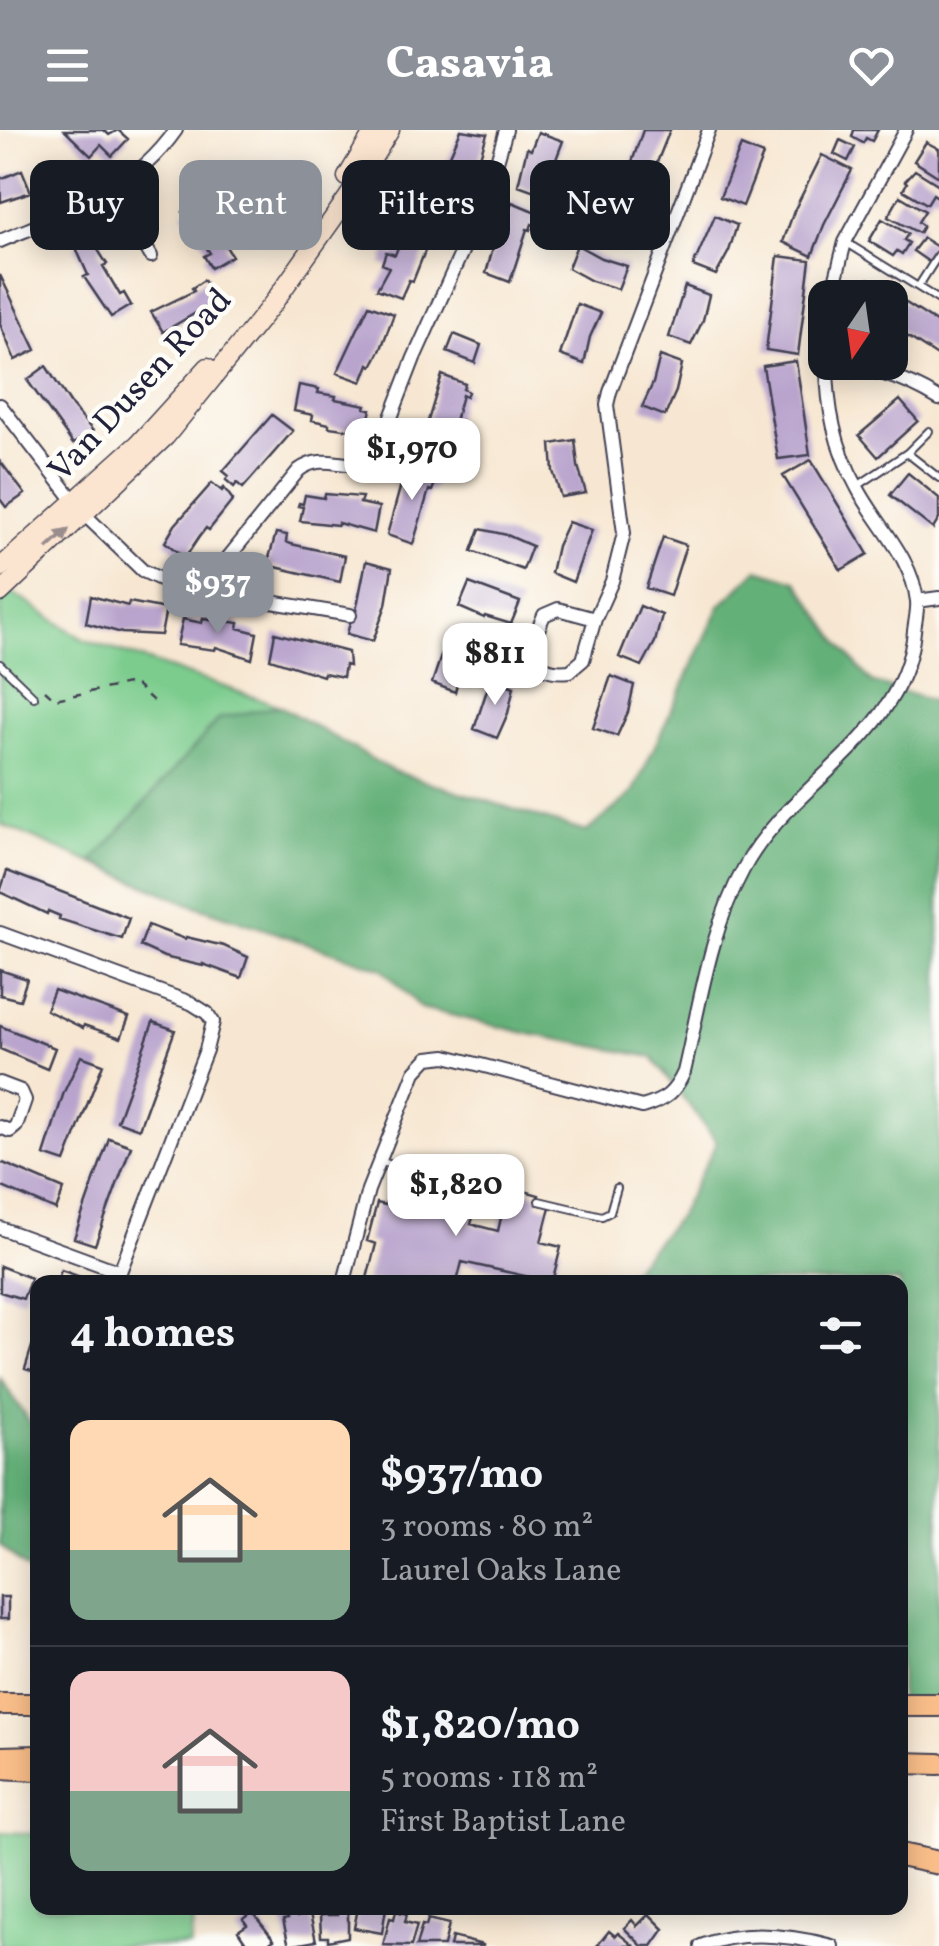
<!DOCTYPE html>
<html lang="en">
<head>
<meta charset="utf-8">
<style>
	:root { --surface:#171b24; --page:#242831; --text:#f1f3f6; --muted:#9ea1a6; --line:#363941; --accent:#8c9099 }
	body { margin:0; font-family:Vollkorn,serif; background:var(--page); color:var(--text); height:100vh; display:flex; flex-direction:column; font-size:38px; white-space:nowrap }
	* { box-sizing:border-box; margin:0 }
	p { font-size:32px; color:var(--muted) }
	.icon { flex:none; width:55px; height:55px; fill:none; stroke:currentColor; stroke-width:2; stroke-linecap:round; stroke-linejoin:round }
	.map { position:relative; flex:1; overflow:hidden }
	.sheet { position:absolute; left:30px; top:1145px; width:878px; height:640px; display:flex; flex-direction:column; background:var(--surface); border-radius:20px; box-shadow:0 5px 25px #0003 }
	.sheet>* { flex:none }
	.banner { position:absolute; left:30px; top:30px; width:880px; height:90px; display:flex; gap:20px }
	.needle { width:65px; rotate:193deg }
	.buttons { position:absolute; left:808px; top:150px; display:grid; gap:20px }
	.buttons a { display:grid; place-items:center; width:100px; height:100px; border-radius:20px; background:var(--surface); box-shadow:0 5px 25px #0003; font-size:50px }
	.price { position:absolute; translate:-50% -85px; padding:0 22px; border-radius:20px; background:#fff; color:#222; font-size:32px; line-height:65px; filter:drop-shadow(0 2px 5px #0008) }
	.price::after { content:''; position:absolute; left:50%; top:60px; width:30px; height:22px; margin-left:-15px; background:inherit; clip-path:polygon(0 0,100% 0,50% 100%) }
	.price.on { background:var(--accent); color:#fff }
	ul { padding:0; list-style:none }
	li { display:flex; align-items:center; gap:30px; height:250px; padding:0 40px }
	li+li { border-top:2px solid var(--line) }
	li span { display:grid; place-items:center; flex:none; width:280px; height:200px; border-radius:20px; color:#555 }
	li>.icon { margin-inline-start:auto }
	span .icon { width:120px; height:120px; fill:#fffc; stroke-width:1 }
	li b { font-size:42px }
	h2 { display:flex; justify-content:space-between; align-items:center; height:120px; padding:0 40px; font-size:42px }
	.tag { padding:0 35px; border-radius:20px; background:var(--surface); box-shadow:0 5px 25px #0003; font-size:35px; line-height:90px }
	.tag.on { background:var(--accent); color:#fff }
	header { display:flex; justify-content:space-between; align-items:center; height:130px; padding:0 40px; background:var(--accent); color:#fff; font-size:45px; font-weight:800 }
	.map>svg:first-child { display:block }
	.green { fill:#7bcc8d; stroke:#4e7764; stroke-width:2.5 }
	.forest { fill:#64b078; stroke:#43695a; stroke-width:2.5 }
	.building { fill:#b9a4cd }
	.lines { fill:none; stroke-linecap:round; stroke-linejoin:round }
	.lane-casing { stroke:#424052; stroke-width:10 }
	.street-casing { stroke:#424052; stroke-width:16 }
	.secondary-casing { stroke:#424052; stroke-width:21 }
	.primary-casing { stroke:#424052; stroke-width:24 }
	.highway-casing { stroke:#424052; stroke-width:26 }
	.path { stroke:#424052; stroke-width:2.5; stroke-dasharray:8 8; stroke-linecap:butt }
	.lane { stroke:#fff; stroke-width:6 }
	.street { stroke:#fff; stroke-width:12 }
	.secondary { stroke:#fce5d0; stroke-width:18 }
	.primary { stroke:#f8bd89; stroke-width:20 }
	.highway { stroke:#f8bd89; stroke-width:22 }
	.oneway { fill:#9a8d8d }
	.labels { text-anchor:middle; stroke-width:9; stroke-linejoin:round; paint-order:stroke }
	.street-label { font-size:35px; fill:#22223b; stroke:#fdfcf7 }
</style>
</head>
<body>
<header><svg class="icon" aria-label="menu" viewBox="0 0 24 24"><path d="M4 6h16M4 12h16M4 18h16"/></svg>Casavia<svg class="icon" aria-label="heart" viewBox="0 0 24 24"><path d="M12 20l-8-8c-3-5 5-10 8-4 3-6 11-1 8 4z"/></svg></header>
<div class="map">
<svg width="939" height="1816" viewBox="0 0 939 1816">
	<rect width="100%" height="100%" fill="#fdfcf7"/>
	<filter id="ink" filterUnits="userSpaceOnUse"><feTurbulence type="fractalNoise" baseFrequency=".01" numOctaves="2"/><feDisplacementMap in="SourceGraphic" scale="20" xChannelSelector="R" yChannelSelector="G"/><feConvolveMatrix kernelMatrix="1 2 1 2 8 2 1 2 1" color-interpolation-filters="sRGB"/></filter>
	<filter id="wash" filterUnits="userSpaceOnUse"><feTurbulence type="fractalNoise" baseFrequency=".0048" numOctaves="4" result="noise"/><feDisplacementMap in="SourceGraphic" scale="40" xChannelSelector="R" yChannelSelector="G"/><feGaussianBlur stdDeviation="2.25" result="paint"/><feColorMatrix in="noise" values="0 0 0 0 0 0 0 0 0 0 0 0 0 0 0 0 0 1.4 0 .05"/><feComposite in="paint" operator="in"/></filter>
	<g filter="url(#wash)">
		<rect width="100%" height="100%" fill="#f7e7d2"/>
		<!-- green -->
		<path class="green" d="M5,458L83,509L280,576L187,773L0,694V462Z
			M0,1702L37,1704L38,1778H195L190,1816H0Z"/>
		<!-- forest -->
		<path class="forest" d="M758,439L797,451L840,514L871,552L933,571L939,576V1575H900V1152H621L679,1085L717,1012L652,927L530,904L421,878L383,839L187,773L92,732L220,588L280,576L393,641L586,702L633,663L720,476Z
			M0,1248L31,1294L37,1296V1448L0,1415Z"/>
		<g id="blocks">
			<!-- building -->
			<path class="building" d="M64,0H104L109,5L118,0L128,9L112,26L101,15L91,26Z
				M461,0L487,4L476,40H473L467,57L464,55L458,74L433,64Z
				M643,0H670L654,40L632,32Z
				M854,0H878L872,11L866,8L863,13L852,7Z
				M538,2L563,11L543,64L518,55L527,18L531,20Z
				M840,10L855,17L848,31L834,24Z
				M926,12L939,19V47L914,31Z
				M741,16L763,25L743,76L720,67Z
				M822,25L852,40L824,95L812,126L783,112L794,81Z
				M22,40L31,62L1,72L0,49Z
				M915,40L939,55V68L933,64L927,74L903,60L907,53L905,51Z
				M625,51L648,60L630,110L607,102L613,75Z
				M900,66L925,81L918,92L923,96L919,103L888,87Z
				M203,70L229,112L225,115L232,126L211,138L204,126L210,123L183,82Z
				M512,72L543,85L539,96L532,94L530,100L527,99L510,152L486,143L501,89L506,91Z
				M715,86L737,95L729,121L716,145L693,136Z
				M882,89L908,104L904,110L909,113L902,124L897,121L893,126L869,111Z
				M95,104L103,117L98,120L107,134L103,136L120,165L124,163L131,175L111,187L84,147L88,145L75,116Z
				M402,107L427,116L413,151L409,150L401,168L377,159L389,137L382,134L386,122L395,125Z
				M923,108L939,118L929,132L913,121Z
				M577,115L601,128L627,136L618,159L592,151L568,138Z
				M778,126L810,130L798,225L766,220Z
				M0,145L36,220L15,230L0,194Z
				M869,149L890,166L892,164L939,194V227L890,195V168H857Z
				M204,150L216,171L163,202L151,182L194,161L192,158Z
				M685,156L709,165L703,190L691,215L669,207Z
				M577,174L601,183L590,207L584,234L560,225Z
				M369,175L394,184L381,219L372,236L369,234L362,252L337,243Z
				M454,204L481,215L475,233L447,222Z
				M660,226L682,234L676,261L665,286L642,277L653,253Z
				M796,231L810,325L778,329L763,236Z
				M46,236L72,276L93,301L73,314L27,250Z
				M442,245L465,254L463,259L468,262L466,267L462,265L447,321L444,326L438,324L436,330L425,325L427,320L420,317Z
				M299,255L319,259L318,263L336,266L335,269L366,275L365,278L371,279L366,302L329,297V294L312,290L313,285L294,281Z
				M900,270L918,291L878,327L859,305Z
				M272,285L293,301L243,358L237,353L234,357L226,350L229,346L223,341Z
				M575,310L578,336L586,363L561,367L553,341L551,314Z
				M811,330L868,424L841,440L783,346Z
				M0,331L25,364L6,377L0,369Z
				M413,334L423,337L424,334L439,343L432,361L429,360L413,414L387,405L402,351L407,353Z
				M908,343L939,368V389L933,399L890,365Z
				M212,353L222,361L224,358L233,370L209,400L206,398L199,407L185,428L165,412L175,395Z
				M325,364L362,367L360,373L379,377L374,403L338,393V395L300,391L303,377L298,376L299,373L303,374L305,365L324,368Z
				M568,392L592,400L573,452L551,443L557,416Z
				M480,399L507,405L532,416L523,440L472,421Z
				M276,403L287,405L286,412L291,414L345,426L340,452L267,435Z
				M663,407L686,415L670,466L646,458Z
				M366,431L392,438L386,475L373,511L347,504L352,485L355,486Z
				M469,453L520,472L511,494L485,486L484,488L459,477Z
				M91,466L128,476L129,472L166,479L161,505L122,503L86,493Z
				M640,476L662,485L655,512L642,536L619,527Z
				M203,488L239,493L238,498L257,503L252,529L216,517L215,520L177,515L183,489L202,493Z
				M449,502L472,510L462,534L455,562L432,553Z
				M275,503L348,522L349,536L345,535L343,547L324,543L323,546L270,529Z
				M611,546L634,555L628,582L617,606L593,598Z
				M491,548L514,557L508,583L497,608L474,599Z
				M7,741L129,788L122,809L59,789L60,786L48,781L47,784L0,762Z
				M148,795L185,809L186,807L224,816L248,827L241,848L203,834V836L164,827L140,816Z
				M0,840L27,849L20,870L0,865Z
				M54,860L129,887L121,908L84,895L83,898L46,880Z
				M153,892L175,900L139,999L117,991Z
				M0,896L55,918L47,939L0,919Z
				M81,926L103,934L65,1032L44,1025L64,962Z
				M109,1008L131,1016L95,1115L74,1108Z
				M3,1033L64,1059L56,1080L0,1056V1034Z
				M417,1052L454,1062L451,1074L475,1081L471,1094L498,1101L506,1066L519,1069L521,1060L539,1065L536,1074L550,1077L541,1112L561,1117L552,1152L462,1132L457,1152H366L376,1114L367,1111L377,1073L385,1075L389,1059L414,1064Z
				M0,1136L31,1148L23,1169L0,1162Z
				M61,1140L83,1148L81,1152H57Z
				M38,1197V1243L25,1239Z
				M0,1467H8V1489H0Z
				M337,1778H348V1807L328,1811V1807H321L320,1785H337Z
				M358,1778H386L382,1803L354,1798Z
				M309,1779L316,1811L289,1816L283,1790L288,1789L286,1784L295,1782L297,1787L303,1785L302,1780Z
				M396,1781L407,1784L405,1792L417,1795L411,1816L383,1815L390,1788L394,1789Z
				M252,1782L274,1810L265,1816H248L238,1801L247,1795L243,1789Z
				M649,1784L664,1799L652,1816H642L624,1798L632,1790L637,1796Z
				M428,1789L449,1794L444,1816H416L422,1795L426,1796Z
				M609,1801L615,1806L618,1803L634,1816H597Z
				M452,1807L483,1815V1816H450Z"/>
		</g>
	</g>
	<g filter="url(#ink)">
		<use href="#blocks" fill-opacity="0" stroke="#424052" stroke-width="2.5"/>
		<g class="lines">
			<defs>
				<path id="lane" d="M847,113L939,170
					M918,157L939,124
					M907,323L939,348
					M859,355L907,323L929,301
					M0,534L34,567
					M381,1032L519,1067
					M539,1071L602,1086L610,1082L617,1058"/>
				<path id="street" d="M113,62L151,126
					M0,111C69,82 131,64 176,0
					M831,168L845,112L906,0
					M827,235C870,238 902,246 939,269
					M0,275L85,385L143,441L175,456L350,485
					M202,460L299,340C328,319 350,347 376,326L414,228L487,66L506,0
					M917,471L939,468
					M558,479L595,489L583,530L570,541C526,546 531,513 544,485Z
					M595,489L612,451L624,403L607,275L610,262L709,0
					M0,803L191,873L207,883L213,892L206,920L116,1152
					M0,953L21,961L25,970L16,996L10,1001L0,997
					M0,1098L120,1142
					M344,1152L368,1060L415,942L428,928L446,926L642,977C665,970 674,964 684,942C700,874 710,800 744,738C791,651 904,608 914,501C915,492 918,480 917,471C912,427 876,394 857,357C835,317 827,278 827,232
					M701,1816C743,1799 790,1805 832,1816"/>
				<path id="secondary" d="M347,47L375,0
					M0,438L138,314L208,237
					M0,463L166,306L274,172L349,66L390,0"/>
				<path id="primary" d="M0,1574H38
					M0,1627L38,1626
					M900,1633L939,1634"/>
				<path id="highway" d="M900,1575H939
					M0,1637L38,1639
					M900,1725L939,1733"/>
			</defs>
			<!-- lane casing -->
			<use href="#lane" class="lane-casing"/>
			<!-- street casing -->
			<use href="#street" class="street-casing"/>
			<!-- secondary casing -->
			<use href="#secondary" class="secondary-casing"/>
			<!-- primary casing -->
			<use href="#primary" class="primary-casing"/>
			<!-- highway casing -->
			<use href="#highway" class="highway-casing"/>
			<!-- path -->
			<path class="path" d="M45,560L55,569L133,553L159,576"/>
			<!-- lane -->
			<use href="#lane" class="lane"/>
			<!-- street -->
			<use href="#street" class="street"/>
			<!-- secondary -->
			<use href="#secondary" class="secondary"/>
			<!-- primary -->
			<use href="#primary" class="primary"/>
			<!-- highway -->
			<use href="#highway" class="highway"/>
		</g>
		<!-- one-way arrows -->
		<defs><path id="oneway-solid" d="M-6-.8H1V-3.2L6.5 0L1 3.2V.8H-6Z" transform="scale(2.5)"/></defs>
		<use class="oneway" href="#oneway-solid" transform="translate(58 409) rotate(-42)"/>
	</g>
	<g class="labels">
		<!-- street labels -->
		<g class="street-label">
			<text transform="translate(139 254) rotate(-47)" y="12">Van Dusen Road</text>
		</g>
	</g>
</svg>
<div class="buttons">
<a><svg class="needle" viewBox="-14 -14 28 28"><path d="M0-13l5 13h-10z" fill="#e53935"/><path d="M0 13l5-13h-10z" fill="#9ea1a6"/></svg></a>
</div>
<b class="price" style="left:412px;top:373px">$1,970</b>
<b class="price on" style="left:218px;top:507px">$937</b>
<b class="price" style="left:495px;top:578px">$811</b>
<b class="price" style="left:456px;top:1109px">$1,820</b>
<div class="banner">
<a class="tag">Buy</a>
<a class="tag on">Rent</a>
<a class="tag">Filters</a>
<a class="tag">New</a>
</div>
<section class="sheet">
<h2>4 homes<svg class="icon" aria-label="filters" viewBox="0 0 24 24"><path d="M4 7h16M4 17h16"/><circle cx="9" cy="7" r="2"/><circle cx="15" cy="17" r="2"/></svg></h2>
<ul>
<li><span style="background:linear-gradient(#ffd9b3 65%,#7fa58c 0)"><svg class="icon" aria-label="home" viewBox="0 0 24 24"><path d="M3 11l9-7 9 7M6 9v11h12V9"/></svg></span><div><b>$937/mo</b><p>3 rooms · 80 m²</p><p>Laurel Oaks Lane</p></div></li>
<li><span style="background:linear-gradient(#f6c9c9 60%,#7fa58c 0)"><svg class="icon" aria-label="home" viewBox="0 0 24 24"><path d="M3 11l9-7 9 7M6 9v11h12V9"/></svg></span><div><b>$1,820/mo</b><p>5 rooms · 118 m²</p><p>First Baptist Lane</p></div></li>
</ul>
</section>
</div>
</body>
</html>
